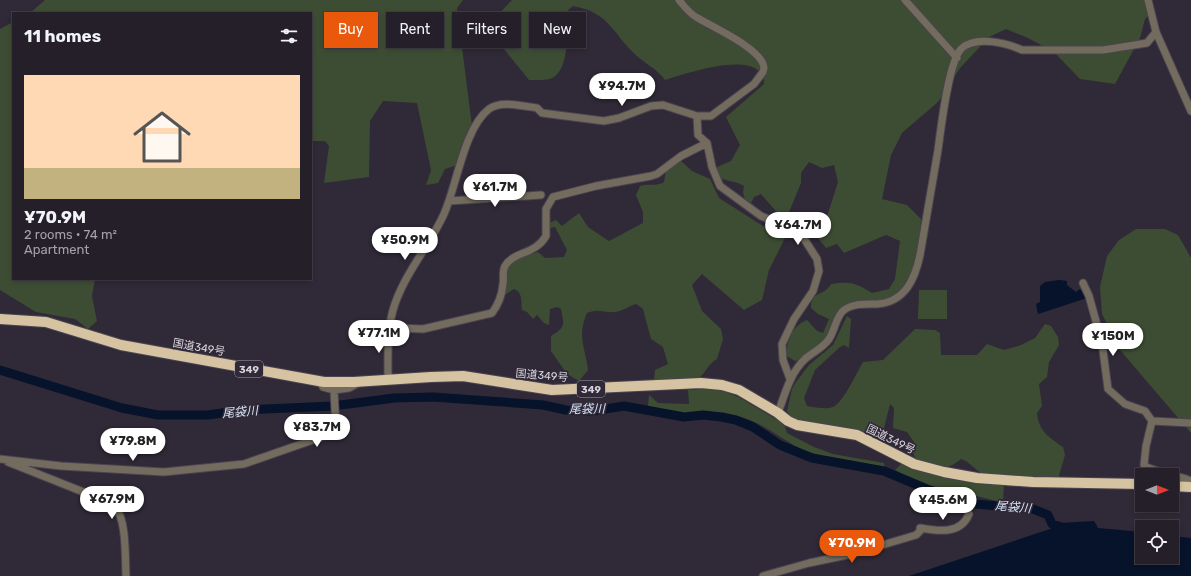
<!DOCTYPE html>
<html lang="en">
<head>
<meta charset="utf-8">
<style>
	:root { --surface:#241f29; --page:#302c35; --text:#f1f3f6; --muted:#a3a2a8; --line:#413d46; --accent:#ea580c }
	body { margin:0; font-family:Rubik,"Noto Sans JP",sans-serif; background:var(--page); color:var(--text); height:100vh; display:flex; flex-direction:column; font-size:15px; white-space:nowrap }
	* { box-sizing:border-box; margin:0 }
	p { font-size:13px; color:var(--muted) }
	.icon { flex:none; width:22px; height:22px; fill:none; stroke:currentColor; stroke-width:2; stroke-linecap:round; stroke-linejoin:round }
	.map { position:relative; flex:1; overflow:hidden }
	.drawer { position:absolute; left:12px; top:12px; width:300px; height:268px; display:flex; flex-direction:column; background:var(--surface); border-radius:0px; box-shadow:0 2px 6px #0003,0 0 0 1px var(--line) }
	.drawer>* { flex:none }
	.banner { position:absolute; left:324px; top:12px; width:380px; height:36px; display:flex; gap:8px }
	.needle { width:26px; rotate:90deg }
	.buttons { position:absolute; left:1135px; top:468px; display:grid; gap:8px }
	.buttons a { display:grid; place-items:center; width:44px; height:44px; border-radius:0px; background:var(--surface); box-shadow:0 2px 6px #0003,0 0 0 1px var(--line); font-size:20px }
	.price { position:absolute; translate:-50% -34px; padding:0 9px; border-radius:14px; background:#fff; color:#222; font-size:13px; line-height:26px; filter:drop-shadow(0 1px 2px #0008) }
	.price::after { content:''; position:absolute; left:50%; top:24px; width:12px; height:9px; margin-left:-6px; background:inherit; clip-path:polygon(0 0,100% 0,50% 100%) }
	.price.current { background:var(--accent); color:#fff }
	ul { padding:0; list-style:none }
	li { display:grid; align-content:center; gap:8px; height:212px; padding:0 12px }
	li span { display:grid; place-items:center; height:124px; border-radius:0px; color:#555 }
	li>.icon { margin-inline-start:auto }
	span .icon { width:72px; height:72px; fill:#fffc; stroke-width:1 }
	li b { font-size:17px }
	h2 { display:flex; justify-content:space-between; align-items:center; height:48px; padding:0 12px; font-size:17px }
	.chip { padding:0 14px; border-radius:0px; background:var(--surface); box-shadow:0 2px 6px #0003,0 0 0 1px var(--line); font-size:14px; line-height:36px }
	.chip.current { background:var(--accent); color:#fff }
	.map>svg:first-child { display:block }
	.green { fill:#3d4d33 }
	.water { fill:#06132a }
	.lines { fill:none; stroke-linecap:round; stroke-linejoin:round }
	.river { stroke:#06132a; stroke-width:9 }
	.minor-casing { stroke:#4b4451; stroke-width:9 }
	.highway-casing { stroke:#4b4451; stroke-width:12 }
	.minor { stroke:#736c5e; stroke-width:7 }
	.highway { stroke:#d5c3a1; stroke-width:10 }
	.labels { text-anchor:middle; stroke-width:3.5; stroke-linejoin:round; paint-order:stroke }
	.shield { fill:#302937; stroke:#a5a0aa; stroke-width:1 }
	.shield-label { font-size:10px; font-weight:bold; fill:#d7d3dc }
	.street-label { font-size:11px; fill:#d7d3dc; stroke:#302937 }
	.water-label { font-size:12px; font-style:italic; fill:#d7e5fa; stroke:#302937 }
</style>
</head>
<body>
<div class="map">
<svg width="1191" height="576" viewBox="0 0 1191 576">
	<rect width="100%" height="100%" fill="#302937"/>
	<!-- green -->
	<path class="green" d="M45,0H463L457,8L472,126L457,165L445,169L438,183L426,185L431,170L417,103L383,101L370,121L369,177L324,183L329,146L325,141H311V13H30Z
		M512,0H1146L1151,13L1145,19L1140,38L1115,84L1080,79L1054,52L1028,38L1006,29L989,37L960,68L938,102L902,133L891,155L882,199L907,205L921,219L920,241L912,277L898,293L885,299L848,304L841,308L834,317L826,338L801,360L795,361L787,356C786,341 793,325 807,320L817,331L823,333L829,319L818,314L811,308C811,290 824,297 831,284C850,281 856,283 872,293L889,289L895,279L900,241L886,235L844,253L837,244L826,248L817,237L823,229L838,182L834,165L822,168L809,162L801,173V183L789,212L782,218L761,194L754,197L750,205L746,204L743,192L744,186C737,181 727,182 718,177L715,168L731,161L740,145L726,117L764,84C764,46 684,74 665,80C658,70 646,64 637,56C612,34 611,13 573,6L567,11C567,29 570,66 554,77C548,81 536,80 529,80L504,49L494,19Z
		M13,22V279H95L92,296L97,321L88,329L75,319L36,312L0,290V29Z
		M680,160L692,171L710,179L719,198L763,226L783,232L785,238L769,270L762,300L744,310L702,274L692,285L702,311L721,329L723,339L717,359C707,365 707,371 700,377C694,383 663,380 654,381L655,370L668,364L663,347L651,339L643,309L636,304C629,306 621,312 615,312C603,313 599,308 587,313C577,336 585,347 588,370L579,381L567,374L551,351V336C566,327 564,325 561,309L557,307L550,309L549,325L544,323L537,315L533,319L527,312L522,310C521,302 523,292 514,289L503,296C506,264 505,261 538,252L545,258L564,257L567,250L555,227L550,228L547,224L556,220L562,226L579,213L588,227L609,241L643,223V212L636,195L640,186C649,183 656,187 664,182L666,170Z
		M1136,229H1165L1178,235L1191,258V433L1120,350L1102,314L1100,287L1107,256L1119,240Z
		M919,290H947V319H918Z
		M847,316L851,319L849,348L844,345L840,347L815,370L804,398L807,406C815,407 825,410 833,407C843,403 857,372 863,362L883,360L915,329L935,330L940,333L941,355H977L987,344L1004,350L1021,345L1035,338L1045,324L1051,326L1058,337L1059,345L1049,362L1047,377L1039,384L1042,406L1037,413C1039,432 1049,437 1063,447L1065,455L1058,479L982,474L966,461L961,459C956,463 950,467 944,468C940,469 935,467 931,466C916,462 911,458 914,442L907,432L893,428L894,408L890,404L881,440L838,428L798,421L791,417L787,411L792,389L796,382L809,365L833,345Z
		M716,388L740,398L784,424L787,433L814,447L833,454L884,463L885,469C862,466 815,457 795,446C778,436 763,424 744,418C720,411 711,414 687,414C678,414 657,409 648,406L649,395L658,403L689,404L688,390Z
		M902,463L1004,484L1003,503C979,495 954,493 930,486C918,482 906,476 895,470Z"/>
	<!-- water -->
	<path class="water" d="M1059,280L1067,281V285L1076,292L1080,289L1087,298L1038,314L1036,304L1040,302V286L1045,282Z
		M1094,521L1098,528L1142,532V557H1172V536L1191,538V576H909L1050,529L1061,523Z"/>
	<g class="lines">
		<!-- river -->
		<path class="river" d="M0,370L122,408L158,415H208L243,410L333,406L394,398L433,397L543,405L566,410L593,411L624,406L684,417L703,415L722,417L736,420L753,427L780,445L812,458L884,471L927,489L976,504L1033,509L1048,515L1052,524L1068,529"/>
		<defs>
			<path id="minor" d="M905,0L957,58
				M1148,0L1156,32L1191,111
				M697,116L698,135L707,143L712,167L720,186L761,216L786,226L801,234L817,259L819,271L813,291L794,319L782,344L783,360L790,379
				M449,201L541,195
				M1083,283L1089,296L1102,343L1108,389L1125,404L1145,411L1152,421L1146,446L1144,465C1149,471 1181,476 1191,481
				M389,329L397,328L423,329L492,313C498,305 502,295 503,284C504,279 502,272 505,266C514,251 535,255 546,236V209L553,197L596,186L651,176L657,174L681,156L707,143
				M388,379C388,357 387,332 393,310C403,275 429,247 444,214C457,185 464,128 489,109C501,100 522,106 537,108L542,113L604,121L619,118L651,106L663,105L697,116H711L754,84L763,72L764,68C763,49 712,27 696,17C689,13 684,6 679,0
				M320,381L323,387L334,390
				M778,413C785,394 790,373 805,359C813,352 823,348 829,339C835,330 836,316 844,310C853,303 867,304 877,304C905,302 915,279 920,255C926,220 932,185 938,150C941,129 948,63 961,49C975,35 1007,43 1022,50H1103L1147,43L1156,32
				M1152,421L1191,423
				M0,459L61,466L164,472L244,464L330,434L336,429L334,390L349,388L358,383
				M8,462L101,499C105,501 111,503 114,506C127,517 125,559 126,576
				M763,576L809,563L852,554L916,535L920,531V528C937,531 961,535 969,514"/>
			<path id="highway" d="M0,319L46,322L121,345L324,382H354L431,377L463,376L552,390L701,383L722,385L739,390L778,413L788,421L797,425L857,435L914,464L944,472L977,478L1033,482L1142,484
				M1172,486L1191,487"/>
		</defs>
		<!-- minor casing -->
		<use href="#minor" class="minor-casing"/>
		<!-- highway casing -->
		<use href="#highway" class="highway-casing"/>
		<!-- minor -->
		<use href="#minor" class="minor"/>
		<!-- highway -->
		<use href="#highway" class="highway"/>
	</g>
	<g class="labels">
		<!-- shield labels -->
		<g class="shield">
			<rect x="235" y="361" width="28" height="16" rx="3"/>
			<rect x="577" y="381" width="28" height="16" rx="3"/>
		</g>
		<g class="shield-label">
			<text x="249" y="373">349</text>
			<text x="591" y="393">349</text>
		</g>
		<!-- street labels -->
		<g class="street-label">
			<text transform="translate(199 347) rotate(10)" y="4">国道349号</text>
			<text transform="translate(542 375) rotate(5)" y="4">国道349号</text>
			<text transform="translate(891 439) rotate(26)" y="4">国道349号</text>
		</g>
		<!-- water labels -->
		<g class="water-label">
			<text transform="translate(587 409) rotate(-1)" y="4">尾袋川</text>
			<text transform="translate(240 412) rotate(-5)" y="4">尾袋川</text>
			<text transform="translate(1013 507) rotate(5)" y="4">尾袋川</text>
		</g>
	</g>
</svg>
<div class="buttons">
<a><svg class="needle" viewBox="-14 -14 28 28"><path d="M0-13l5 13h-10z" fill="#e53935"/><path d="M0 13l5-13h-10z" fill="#a3a2a8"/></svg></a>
<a><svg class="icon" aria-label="locate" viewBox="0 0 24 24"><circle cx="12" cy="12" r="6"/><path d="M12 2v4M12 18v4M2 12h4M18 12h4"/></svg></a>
</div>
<b class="price" style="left:622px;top:107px">¥94.7M</b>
<b class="price" style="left:495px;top:208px">¥61.7M</b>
<b class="price" style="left:798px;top:246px">¥64.7M</b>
<b class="price" style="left:405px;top:261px">¥50.9M</b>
<b class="price" style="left:379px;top:354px">¥77.1M</b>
<b class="price" style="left:1113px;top:357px">¥150M</b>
<b class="price" style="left:317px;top:448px">¥83.7M</b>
<b class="price" style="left:133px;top:462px">¥79.8M</b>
<b class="price" style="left:112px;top:520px">¥67.9M</b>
<b class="price" style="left:943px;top:521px">¥45.6M</b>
<b class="price current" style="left:852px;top:564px">¥70.9M</b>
<div class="banner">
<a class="chip current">Buy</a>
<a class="chip">Rent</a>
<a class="chip">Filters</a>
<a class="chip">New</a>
</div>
<section class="drawer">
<h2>11 homes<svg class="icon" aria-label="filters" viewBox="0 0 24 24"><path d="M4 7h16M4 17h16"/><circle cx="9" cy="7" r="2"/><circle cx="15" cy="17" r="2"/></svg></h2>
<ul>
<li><span style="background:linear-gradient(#ffd9b3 75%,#c2b280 0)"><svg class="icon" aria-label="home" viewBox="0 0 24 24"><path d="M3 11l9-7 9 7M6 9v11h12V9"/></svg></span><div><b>¥70.9M</b><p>2 rooms · 74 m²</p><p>Apartment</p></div></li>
</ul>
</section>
</div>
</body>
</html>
